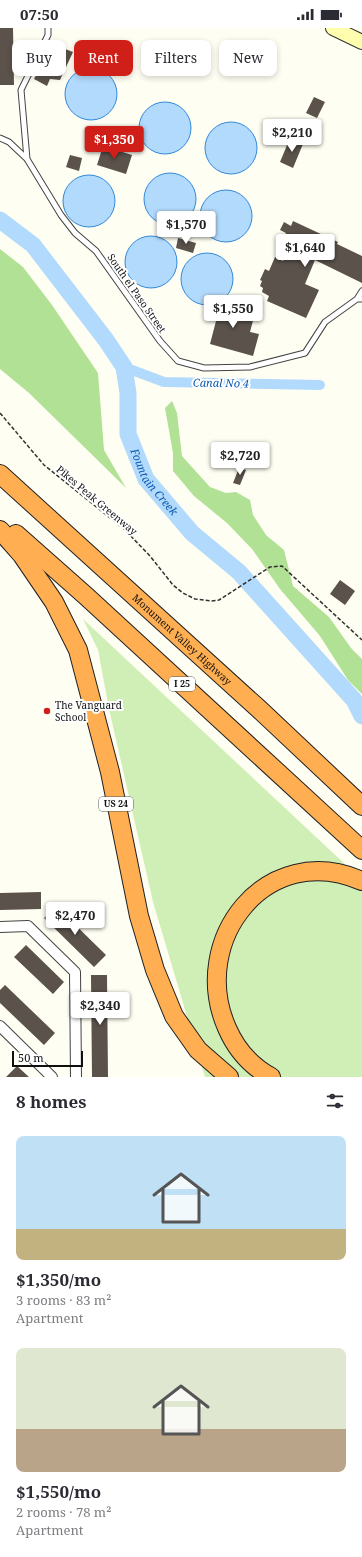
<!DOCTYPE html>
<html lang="en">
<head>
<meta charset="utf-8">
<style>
	:root { --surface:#fff; --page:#f7f7f7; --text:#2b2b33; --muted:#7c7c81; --accent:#d01f18 }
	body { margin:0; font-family:"Noto Serif",serif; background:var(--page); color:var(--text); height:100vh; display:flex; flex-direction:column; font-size:15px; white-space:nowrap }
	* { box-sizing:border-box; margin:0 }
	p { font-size:13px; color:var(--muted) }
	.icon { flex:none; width:22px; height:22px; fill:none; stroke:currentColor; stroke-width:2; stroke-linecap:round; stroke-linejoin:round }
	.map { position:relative; height:1049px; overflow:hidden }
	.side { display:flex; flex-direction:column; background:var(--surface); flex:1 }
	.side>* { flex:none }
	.top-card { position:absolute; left:12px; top:12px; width:338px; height:36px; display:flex; gap:8px }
	.scale { position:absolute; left:12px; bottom:10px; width:71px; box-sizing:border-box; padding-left:4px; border:2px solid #101010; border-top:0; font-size:11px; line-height:14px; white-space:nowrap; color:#101010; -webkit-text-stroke:3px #fff; paint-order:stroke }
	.price { position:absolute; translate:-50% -34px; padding:0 9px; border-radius:4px; background:#fff; color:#222; font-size:13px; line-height:26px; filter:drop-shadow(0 1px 2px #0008) }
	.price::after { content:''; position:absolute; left:50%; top:24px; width:12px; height:9px; margin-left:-6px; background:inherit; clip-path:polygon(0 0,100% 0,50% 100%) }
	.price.on { background:var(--accent); color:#fff }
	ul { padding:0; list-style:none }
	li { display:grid; align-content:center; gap:8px; height:212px; padding:0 16px }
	li span { display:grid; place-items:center; height:124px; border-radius:8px; color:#555 }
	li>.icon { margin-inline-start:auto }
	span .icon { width:72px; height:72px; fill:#fffc; stroke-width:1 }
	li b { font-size:17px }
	h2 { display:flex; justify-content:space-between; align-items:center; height:48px; padding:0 16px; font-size:17px }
	.tag { padding:0 14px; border-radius:8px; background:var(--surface); box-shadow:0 2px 6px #0003; font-size:14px; line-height:36px }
	.tag.on { background:var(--accent); color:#fff }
	.status { display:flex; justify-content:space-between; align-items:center; height:28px; padding:0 20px; background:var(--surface); direction:ltr }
	.status svg { height:11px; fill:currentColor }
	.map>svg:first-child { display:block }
	.green { fill:#d0efb7 }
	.forest { fill:#b1e195 }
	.water { fill:#b2dafc; stroke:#3189db }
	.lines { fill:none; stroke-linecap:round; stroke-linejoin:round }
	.canal { stroke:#b2dafc; stroke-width:10 }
	.river { stroke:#b2dafc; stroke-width:17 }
	.building { fill:#5a524b }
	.lane-casing { stroke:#434343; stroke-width:7 }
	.street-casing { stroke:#434343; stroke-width:12 }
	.secondary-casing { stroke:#323232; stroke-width:16 }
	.highway-casing { stroke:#212121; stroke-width:20 }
	.path { stroke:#323232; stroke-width:1.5; stroke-dasharray:4 2; stroke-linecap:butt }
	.lane { stroke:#fff; stroke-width:5 }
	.street { stroke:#fff; stroke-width:10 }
	.secondary { stroke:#fffdae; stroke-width:14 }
	.highway { stroke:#ffaf51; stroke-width:18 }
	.poi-dot { fill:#d01f18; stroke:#fff; stroke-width:1.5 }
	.labels { text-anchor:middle; stroke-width:4; stroke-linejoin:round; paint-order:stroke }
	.shield { fill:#fff; stroke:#585858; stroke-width:1 }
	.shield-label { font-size:9px; font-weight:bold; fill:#101010 }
	.street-label { font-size:10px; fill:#101010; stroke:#fff }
	.poi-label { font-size:10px; fill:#101010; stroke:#fff; text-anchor:start }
	.water-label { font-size:11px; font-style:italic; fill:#0b5ab0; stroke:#fff }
</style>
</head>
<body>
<div class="status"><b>07:50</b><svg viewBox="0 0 49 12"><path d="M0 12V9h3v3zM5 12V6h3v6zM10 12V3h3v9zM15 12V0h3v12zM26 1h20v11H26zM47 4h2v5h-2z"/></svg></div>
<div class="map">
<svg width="362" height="1049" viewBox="0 0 362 1049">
	<rect width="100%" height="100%" fill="#fffef3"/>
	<!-- green -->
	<path class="green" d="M83,591L362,852V1049H205L153,874L109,681L98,622Z"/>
	<!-- forest -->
	<path class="forest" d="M0,221L23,239L52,277L98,345L104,422L126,460L29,365L0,341Z
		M172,373L177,385L182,428L210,459L226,465L236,464L250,472L253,487L266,507L284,522L293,558L329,589L351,620L362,631V666L348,652L320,608L280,561L252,521L227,495L194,468L173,443V425L165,380Z"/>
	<!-- water -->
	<path class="water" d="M65 66a26 26 0 1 1 52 0a26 26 0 1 1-52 0Z
		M139 100a26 26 0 1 1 52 0a26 26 0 1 1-52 0Z
		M205 120a26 26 0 1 1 52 0a26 26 0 1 1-52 0Z
		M144 171a26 26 0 1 1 52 0a26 26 0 1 1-52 0Z
		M63 173a26 26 0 1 1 52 0a26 26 0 1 1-52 0Z
		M200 188a26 26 0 1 1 52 0a26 26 0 1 1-52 0Z
		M125 234a26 26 0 1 1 52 0a26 26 0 1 1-52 0Z
		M181 251a26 26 0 1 1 52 0a26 26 0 1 1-52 0Z"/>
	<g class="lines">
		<!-- canal -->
		<path class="canal" d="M124,339L164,354L320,357"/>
		<!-- river -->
		<path class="river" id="s1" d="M0,192L33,217L106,312L124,339L128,365V406L146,451L192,505L239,544L354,672L362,688"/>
	</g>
	<!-- building -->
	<path class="building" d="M0,0H13L14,57H0Z
		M52,16L73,24L60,52L50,51L47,58L34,51Z
		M314,69L325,74L317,90L306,85Z
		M290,110L303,116L293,140L280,134Z
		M103,118L132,127L126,146L97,137Z
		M70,127L82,130L79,143L66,139Z
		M293,193L338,214L337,216L362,228V255L315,232L305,256L319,262L306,290L267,273L269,268L262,264L263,260L260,258L262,253L260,252L265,241L269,243L275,229L283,233L290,220L281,215L286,205L280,202L284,194L291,198Z
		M178,210L196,215L193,225L176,220Z
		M221,276L255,285L250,304L259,306L253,328L210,316L216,293L206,290L209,279L219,282Z
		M239,440L246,442L240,457L233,455Z
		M340,552L355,563L345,577L330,566Z
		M41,864V881L0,882V865Z
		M56,878L106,927L94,939L44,890Z
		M26,917L64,954L53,966L14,929Z
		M91,947H107L108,1049H92Z
		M5,957L55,1005L44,1017L0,975V962Z
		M17,1038L29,1049H6Z"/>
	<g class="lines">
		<defs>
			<path id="lane" d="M0,110L9,114L27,131L61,187L75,205L96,223L160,313L178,333L204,340L250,339L305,325L325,294L357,271H362
				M27,131L21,62L48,7V0
				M357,271L362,263"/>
			<path id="street" d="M0,899L28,898L75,944L76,1049
				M0,998L52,1049"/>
			<path id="secondary" d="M333,0L362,14"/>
			<g id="highway">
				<path id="s2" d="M0,446L259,681L362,778"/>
				<path d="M0,502L22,527L54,574L78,622L110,744L139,888L155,942L174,988L198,1022L229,1049"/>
				<path d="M16,506L86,568L362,822"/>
				<path d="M271,1049C251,1038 236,1021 227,1000C188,912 267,811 362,853"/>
			</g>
		</defs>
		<!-- lane casing -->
		<use href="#lane" class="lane-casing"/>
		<!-- street casing -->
		<use href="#street" class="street-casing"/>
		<!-- secondary casing -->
		<use href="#secondary" class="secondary-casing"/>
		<!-- highway casing -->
		<use href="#highway" class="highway-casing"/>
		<!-- path -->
		<path class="path" d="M0,385L44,437L125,502L150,528L173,557L183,565L195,571L211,573L219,572L270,539L282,538L362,612"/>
		<!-- lane -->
		<use href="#lane" class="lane"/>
		<!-- street -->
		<use href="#street" class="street"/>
		<!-- secondary -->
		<use href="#secondary" class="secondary"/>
		<!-- highway -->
		<use href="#highway" class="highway"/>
	</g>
	<!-- markers -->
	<circle class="poi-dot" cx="47" cy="683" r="4"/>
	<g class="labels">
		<!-- shield labels -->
		<g class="shield">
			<rect x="169" y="649" width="26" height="14" rx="3"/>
			<rect x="99" y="769" width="34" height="14" rx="3"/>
		</g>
		<g class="shield-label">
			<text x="182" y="659">I 25</text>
			<text x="116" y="779">US 24</text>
		</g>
		<!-- street labels -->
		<g class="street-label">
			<text transform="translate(137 265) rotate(55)" y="4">South el Paso Street</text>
			<text transform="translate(97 472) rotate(40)" y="4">Pikes Peak Greenway</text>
			<text dy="4" stroke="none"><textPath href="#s2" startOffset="246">Monument Valley Highway</textPath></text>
		</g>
		<!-- poi labels -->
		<g class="poi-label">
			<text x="55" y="681">The Vanguard<tspan x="55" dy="12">School</tspan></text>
		</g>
		<!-- water labels -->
		<g class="water-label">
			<text transform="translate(221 355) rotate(1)" y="4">Canal No 4</text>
			<text dy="4" stroke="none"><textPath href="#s1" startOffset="316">Fountain Creek</textPath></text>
		</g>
	</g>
</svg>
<div class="scale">50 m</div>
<b class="price" style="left:292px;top:125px">$2,210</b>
<b class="price on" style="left:114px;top:132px">$1,350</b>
<b class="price" style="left:186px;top:217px">$1,570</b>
<b class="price" style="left:305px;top:240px">$1,640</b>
<b class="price" style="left:233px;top:301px">$1,550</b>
<b class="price" style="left:240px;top:448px">$2,720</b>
<b class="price" style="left:75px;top:908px">$2,470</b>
<b class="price" style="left:100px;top:998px">$2,340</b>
<div class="top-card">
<a class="tag">Buy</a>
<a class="tag on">Rent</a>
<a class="tag">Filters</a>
<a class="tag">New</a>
</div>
</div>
<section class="side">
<h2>8 homes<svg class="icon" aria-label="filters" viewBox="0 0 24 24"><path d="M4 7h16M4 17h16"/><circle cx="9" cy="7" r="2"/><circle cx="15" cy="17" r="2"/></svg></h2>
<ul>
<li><span style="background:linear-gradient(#bfe0f5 75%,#c2b280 0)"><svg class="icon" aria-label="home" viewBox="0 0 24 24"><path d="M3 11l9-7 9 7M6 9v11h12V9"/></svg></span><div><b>$1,350/mo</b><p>3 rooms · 83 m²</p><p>Apartment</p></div></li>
<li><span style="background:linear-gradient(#dfe7d0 65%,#b9a48a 0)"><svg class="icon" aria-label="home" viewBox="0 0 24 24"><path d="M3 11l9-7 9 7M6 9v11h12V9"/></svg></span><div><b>$1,550/mo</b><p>2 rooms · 78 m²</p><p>Apartment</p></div></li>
</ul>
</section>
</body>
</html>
